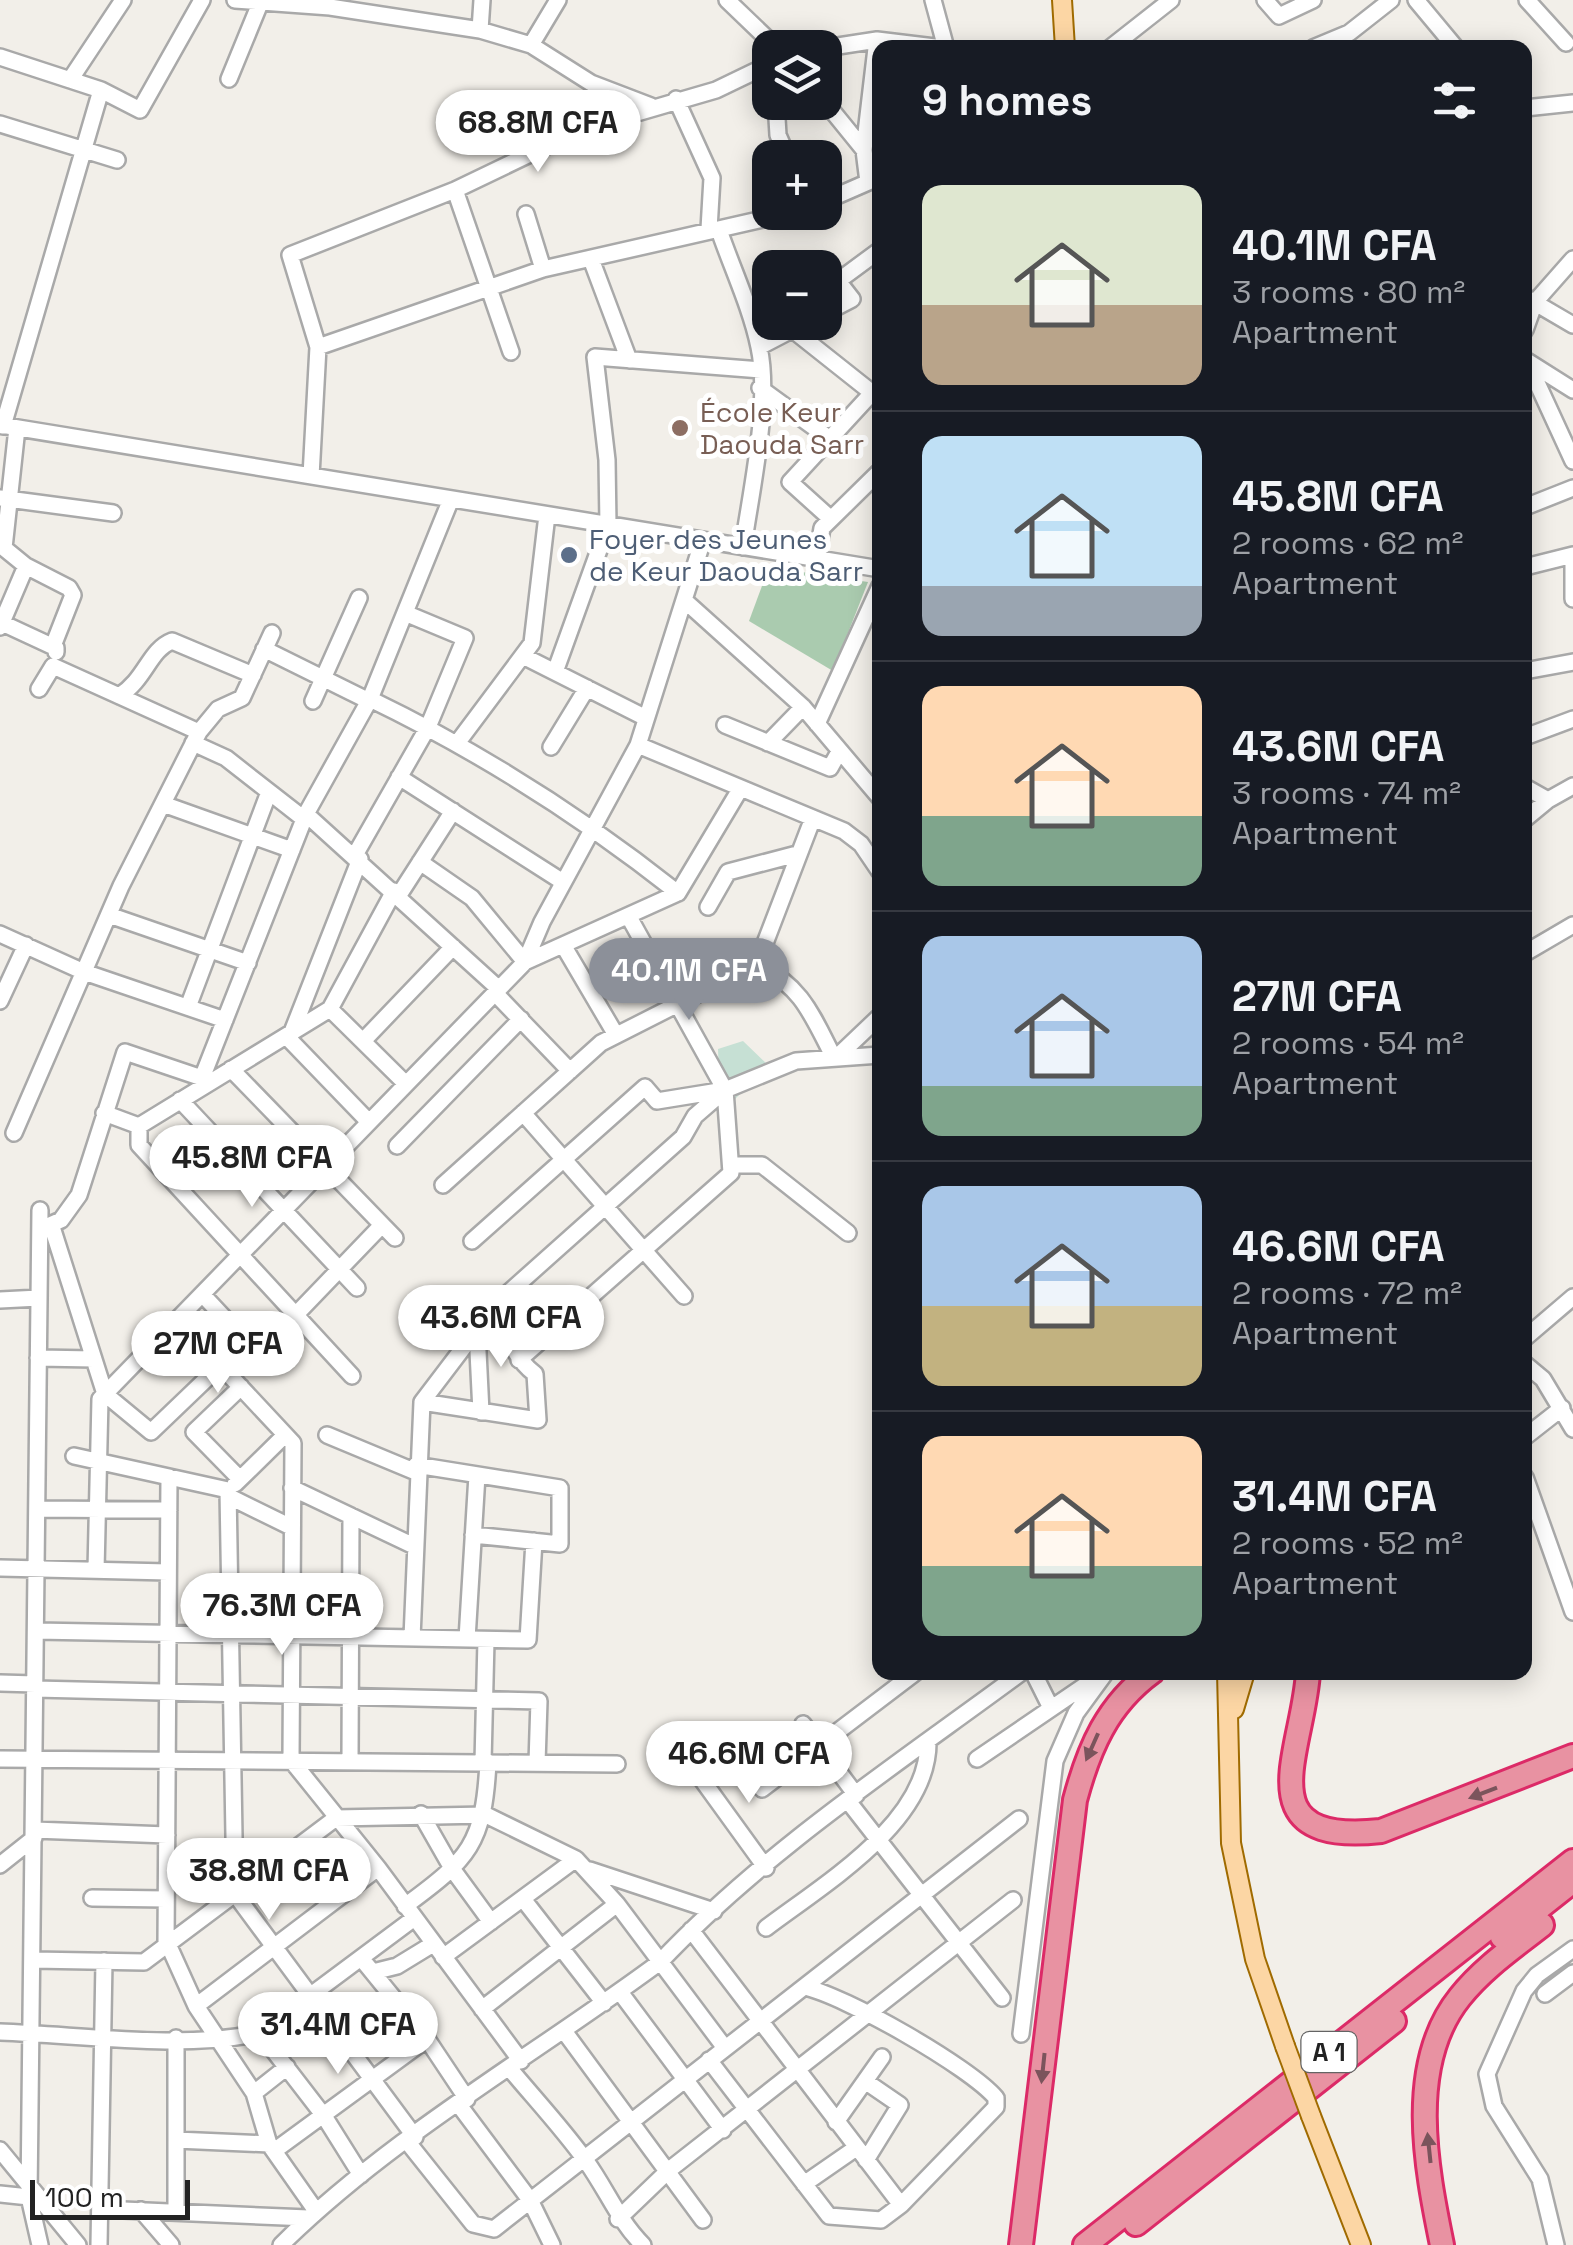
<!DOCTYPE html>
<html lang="en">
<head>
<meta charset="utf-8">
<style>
	:root { --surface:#171b24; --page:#20242c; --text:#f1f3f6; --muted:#9ea1a6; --line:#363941; --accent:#8c9099 }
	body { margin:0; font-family:"Space Grotesk",sans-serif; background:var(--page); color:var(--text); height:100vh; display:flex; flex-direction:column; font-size:38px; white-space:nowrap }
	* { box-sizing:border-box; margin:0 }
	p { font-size:32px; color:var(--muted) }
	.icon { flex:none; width:55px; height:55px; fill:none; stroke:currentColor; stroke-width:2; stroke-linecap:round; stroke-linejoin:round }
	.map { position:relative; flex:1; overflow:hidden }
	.drawer { position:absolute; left:872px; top:40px; width:660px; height:1640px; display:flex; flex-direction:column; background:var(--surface); border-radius:20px; box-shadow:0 5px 25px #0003 }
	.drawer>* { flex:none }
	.tools { position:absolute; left:752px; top:30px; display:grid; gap:20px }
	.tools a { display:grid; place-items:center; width:90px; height:90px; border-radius:20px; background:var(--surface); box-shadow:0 5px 25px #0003; font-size:50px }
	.scale { position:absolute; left:30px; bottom:25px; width:160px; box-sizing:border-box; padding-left:10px; border:5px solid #222; border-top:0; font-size:28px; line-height:35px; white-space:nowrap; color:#222; -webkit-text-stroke:8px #fff; paint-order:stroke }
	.price { position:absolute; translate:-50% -85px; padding:0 22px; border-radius:35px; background:#fff; color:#222; font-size:32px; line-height:65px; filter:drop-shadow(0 2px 5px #0008) }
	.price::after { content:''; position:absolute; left:50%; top:60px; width:30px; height:22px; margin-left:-15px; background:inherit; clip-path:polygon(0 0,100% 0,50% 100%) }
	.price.active { background:var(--accent); color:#fff }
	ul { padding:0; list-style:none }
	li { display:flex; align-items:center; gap:30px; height:250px; padding:0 50px }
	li+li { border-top:2px solid var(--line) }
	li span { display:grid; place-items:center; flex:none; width:280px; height:200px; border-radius:20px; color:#555 }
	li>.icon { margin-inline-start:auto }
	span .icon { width:120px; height:120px; fill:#fffc; stroke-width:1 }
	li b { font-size:42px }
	h2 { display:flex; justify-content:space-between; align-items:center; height:120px; padding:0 50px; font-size:42px }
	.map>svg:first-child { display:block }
	.wetland { fill:#c6e0d4 }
	.cemetery { fill:#aacbaf }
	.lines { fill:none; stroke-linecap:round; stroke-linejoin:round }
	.minor-casing { stroke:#a9a9a9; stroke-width:20 }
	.major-casing { stroke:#a06b00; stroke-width:22 }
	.highway-casing { stroke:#dc2a67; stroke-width:28 }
	.minor { stroke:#fff; stroke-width:15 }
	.major { stroke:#fcd6a4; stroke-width:18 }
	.highway { stroke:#e892a2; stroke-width:22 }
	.major-bridge-casing { stroke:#a06b00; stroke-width:22; stroke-linecap:butt }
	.major-bridge { stroke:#fcd6a4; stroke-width:18 }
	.oneway { fill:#7b545c }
	.education-dot { fill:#8d6e63; stroke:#fff; stroke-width:4 }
	.service-dot { fill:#5c6f8a; stroke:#fff; stroke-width:4 }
	.labels { text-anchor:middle; stroke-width:10; stroke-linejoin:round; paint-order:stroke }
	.shield { fill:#fff; stroke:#646464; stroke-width:2.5 }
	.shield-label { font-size:25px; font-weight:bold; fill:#222 }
	.education-label { font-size:28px; fill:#785e54; stroke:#fff; text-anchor:start }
	.service-label { font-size:28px; fill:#4e5e75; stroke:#fff; text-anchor:start }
</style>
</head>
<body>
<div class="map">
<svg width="1573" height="2245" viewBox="0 0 1573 2245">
	<rect width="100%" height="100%" fill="#f2efe9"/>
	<!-- wetland -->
	<path class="wetland" d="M743,1041L769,1066L735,1099H717L707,1089L719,1076L718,1049Z"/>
	<!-- cemetery -->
	<path class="cemetery" d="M769,567L868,582L833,671L749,621Z"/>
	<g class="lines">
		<defs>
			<path id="minor" d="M235,0L330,7L480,30L531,45L591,83L651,106
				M727,0L777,48
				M933,0L946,48
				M1265,0L1279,16L1313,0
				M1416,0L1456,48
				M1527,0L1566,43
				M480,30L482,0
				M531,45L558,0
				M825,48L877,40L943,48
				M1110,48L1171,0
				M1313,48L1349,33L1391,0
				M0,57L101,90L140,110L202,0
				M229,79L261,1
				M70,80L123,0
				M676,99L712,178L709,229
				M776,102L778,135L788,158
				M825,102L864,150
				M1525,108L1573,103
				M0,124L117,160
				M868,182L864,150L877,40
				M455,190L511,352
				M825,201L880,177
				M526,214L543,269
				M719,230C732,268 751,308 759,347C771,402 751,491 743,547
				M591,259L629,360
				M1525,297L1573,325
				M825,313L852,299L838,281L880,250
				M793,330L880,399
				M1525,330L1535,302L1573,259
				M318,347L543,269L794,212
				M759,347L807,322
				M1527,361L1573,461
				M1527,361L1573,390
				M760,388L830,439
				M0,425L880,569
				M3,426L101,90
				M17,428L4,548L26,566L69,588L73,595L53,646
				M311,476L318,347L290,255L455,190L582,129L716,90L770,64
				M0,498L113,513
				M1525,507L1573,488
				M831,519L790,482L872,393
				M817,559L822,528L880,471
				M1573,562V599
				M1525,567L1573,555
				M684,600L803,707L880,798
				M0,622L56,648V652
				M0,627L26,566
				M264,649L369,701
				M523,656L646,718
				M1525,671L1573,662
				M555,672L608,525L607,460L595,357L761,370
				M39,689L53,666L199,732
				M119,696C146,679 149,650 172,641L253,675
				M370,699C482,753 581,816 678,893
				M313,701L359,598
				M817,724L880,586
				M725,725L830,768L839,752
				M1525,737L1573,719
				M458,742L532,643L547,515
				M193,743L226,758L304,819
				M768,743L803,707
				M638,745L844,831L861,844L880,872
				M551,747L587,688
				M399,777L563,882
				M1525,787L1548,800L1573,786
				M163,804L292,850
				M306,814L499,989
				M1525,819L1548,800
				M355,855L428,727L465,638L405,613
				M420,862L472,898L525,962
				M399,895L453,811
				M708,907L728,872L797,854
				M109,915L248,963
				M0,934L84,972L225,1020
				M563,945L616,1035
				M1525,953L1573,925
				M525,962L542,922L638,745L703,540
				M757,964C802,987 811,1013 833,1056
				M495,993L570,1071
				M0,1001L26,945
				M188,1007L269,792
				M330,1009L406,1084
				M292,1032L360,859
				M286,1036L369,1122
				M363,1041L453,947
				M838,1056L880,1016
				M231,1069L395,1238
				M202,1078L306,814L370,699L451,499
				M180,1100L357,1288
				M104,1113L139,1126
				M523,1113L684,1296
				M139,1126L330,1009L394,891
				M139,1126V1145L352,1376
				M14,1133L121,886L199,732L218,709L242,698L272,633
				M397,1146L521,1019
				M731,1165H762L848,1233
				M443,1185L601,1043L757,964L813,818
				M52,1227L105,1394L151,1432L246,1341
				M43,1228L61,1220L79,1195L125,1052L202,1078L206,1085
				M472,1241L645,1087L657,1101L725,1090L796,1061L880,1055
				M202,1294L258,1354L382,1225
				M0,1300L39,1298
				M177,1319L293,1443L291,1760L378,1868L521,2061
				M477,1331L481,1412
				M1525,1338L1573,1297
				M38,1358L94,1359
				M519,1360L731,1173L725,1090L629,917
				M1525,1364L1543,1379L1573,1429
				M422,1402L538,1420L535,1374C511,1356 506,1330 498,1302
				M327,1435L416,1472
				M1525,1437L1562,1408
				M74,1456L228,1490
				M416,1465L560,1488V1544L473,1535
				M1525,1477L1573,1612
				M240,1479L194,1432L241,1387
				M235,1484L285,1435
				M292,1488L414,1546
				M228,1490L235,1894L415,2137
				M230,1497L291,1527
				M37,1509L169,1510
				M0,1568L168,1572
				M96,1570L100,1399L525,962L678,893L739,791
				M36,1631L528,1640L534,1541
				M412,1638L422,1402L498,1302L683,1137L695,1116L725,1090
				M467,1639L477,1475
				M1033,1672L1051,1708
				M0,1683L35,1684
				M35,1689L539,1701L537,1763
				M803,1724L856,1795
				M0,1759L617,1764
				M977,1759L1093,1680
				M350,1761L351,1516
				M483,1762L486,1640
				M695,1770L766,1868
				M762,1789L916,1672
				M848,1801L1002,1998
				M421,1814L453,1870L491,1922
				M34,1830L167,1835
				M576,1859L617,1904L725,2048
				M0,1865L34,1838
				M590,1870L714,1911
				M92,1898L166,1899
				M523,1899L604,2003
				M405,1906C469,1859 484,1844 488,1762
				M766,1928C824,1884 929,1822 928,1742
				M691,1930L901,2205L881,2220L829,2216L709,2060
				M168,1944L196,2006L378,1868
				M166,1945L169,1477
				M361,1958L427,2039L467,2099
				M33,1960L144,1962L336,1818L486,1815L576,1859L443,1957
				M373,1972L397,1966L433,1944
				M804,1987C844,1995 970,2067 996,2098V2107L901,2205
				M620,1992L723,2130
				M1545,1994L1573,1973
				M196,2006L254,2093L269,2144
				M482,2009L617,1904
				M564,2031L703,2220
				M0,2032C84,2035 177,2050 260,2033L413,1919
				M260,2033L324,2116L361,2175
				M1021,2034L1055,1761L1076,1713L1106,1672
				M510,2069C535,2099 563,2129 586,2161C607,2190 618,2220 643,2245
				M865,2081L900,2105L866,2160
				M254,2093L287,2067
				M459,2105L530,2200L552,2245
				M836,2122L882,2057
				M176,2140L269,2144L316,2211
				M406,2140L473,2224L494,2229L1019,1819
				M0,2150L78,2245
				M274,2151L427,2039
				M804,2184L856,2148
				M0,2194L29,2197
				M100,2209L308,2218
				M176,2209V2038
				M141,2210L171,2245
				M618,2219L669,2170L1013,1900
				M40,2245L29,2197L40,1210
				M99,2245L104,1961
				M281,2245C390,2137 536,2054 660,1962C765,1851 899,1763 1022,1672
				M1556,2245L1540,2179L1494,2106L1487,2074L1524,1991L1537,1975L1573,1949"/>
			<path id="major" d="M1062,0L1065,48
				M1227,1672L1231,1843L1255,1959L1285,2046
				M1234,1709L1245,1672
				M1311,2116L1361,2245"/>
			<path id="highway" d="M1308,1672C1304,1749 1243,1846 1381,1831L1573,1756
				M1502,1937L1573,1881
				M1136,2224L1394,2021
				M1021,2245L1075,1800C1089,1748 1107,1705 1152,1672
				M1085,2245L1573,1861
				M1442,2245C1426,2167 1406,2064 1460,1997C1483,1968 1514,1947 1542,1925"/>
		</defs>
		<!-- minor casing -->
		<use href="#minor" class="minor-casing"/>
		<!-- major casing -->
		<use href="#major" class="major-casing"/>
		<!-- highway casing -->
		<use href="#highway" class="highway-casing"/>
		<!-- minor -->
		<use href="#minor" class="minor"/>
		<!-- major -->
		<use href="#major" class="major"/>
		<!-- highway -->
		<use href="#highway" class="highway"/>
		<defs>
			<path id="major-bridge" d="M1285,2046L1311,2116"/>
		</defs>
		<!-- major-bridge casing -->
		<use href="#major-bridge" class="major-bridge-casing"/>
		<!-- major-bridge -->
		<use href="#major-bridge" class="major-bridge"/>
	</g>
	<!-- one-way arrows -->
	<defs><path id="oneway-solid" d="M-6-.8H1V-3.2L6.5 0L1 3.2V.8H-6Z" transform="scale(2.5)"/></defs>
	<g class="oneway">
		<use href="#oneway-solid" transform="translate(1092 1747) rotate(114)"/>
		<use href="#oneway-solid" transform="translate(1483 1793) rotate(159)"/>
		<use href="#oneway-solid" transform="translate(1043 2068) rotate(96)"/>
		<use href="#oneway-solid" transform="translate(1429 2148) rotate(-96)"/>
	</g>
	<!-- markers -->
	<circle class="education-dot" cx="680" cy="428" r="10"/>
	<circle class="service-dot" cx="569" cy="555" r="10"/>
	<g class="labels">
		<!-- shield labels -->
		<rect class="shield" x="1301.5" y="2032" width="55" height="40" rx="8"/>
		<g class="shield-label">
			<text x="1329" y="2061">A 1</text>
		</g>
		<!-- education labels -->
		<g class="education-label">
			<text x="700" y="422">École Keur<tspan x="700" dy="32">Daouda Sarr</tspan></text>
		</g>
		<!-- service labels -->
		<g class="service-label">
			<text x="589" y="549">Foyer des Jeunes<tspan x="589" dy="32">de Keur Daouda Sarr</tspan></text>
		</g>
	</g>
</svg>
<div class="tools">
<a><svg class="icon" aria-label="layers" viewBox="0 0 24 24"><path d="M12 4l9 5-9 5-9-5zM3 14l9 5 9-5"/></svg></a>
<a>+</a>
<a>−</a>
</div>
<div class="scale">100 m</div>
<b class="price" style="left:538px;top:175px">68.8M CFA</b>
<b class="price active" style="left:689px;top:1023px">40.1M CFA</b>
<b class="price" style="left:252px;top:1210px">45.8M CFA</b>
<b class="price" style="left:501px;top:1370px">43.6M CFA</b>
<b class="price" style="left:218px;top:1396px">27M CFA</b>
<b class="price" style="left:282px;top:1658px">76.3M CFA</b>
<b class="price" style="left:749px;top:1806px">46.6M CFA</b>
<b class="price" style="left:269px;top:1923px">38.8M CFA</b>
<b class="price" style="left:338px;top:2077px">31.4M CFA</b>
<section class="drawer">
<h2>9 homes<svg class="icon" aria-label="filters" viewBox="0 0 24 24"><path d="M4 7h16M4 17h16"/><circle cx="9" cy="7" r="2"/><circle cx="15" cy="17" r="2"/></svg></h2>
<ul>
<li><span style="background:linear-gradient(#dfe7d0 60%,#b9a48a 0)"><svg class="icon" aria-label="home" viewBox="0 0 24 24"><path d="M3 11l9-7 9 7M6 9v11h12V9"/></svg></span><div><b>40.1M CFA</b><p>3 rooms · 80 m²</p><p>Apartment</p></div></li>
<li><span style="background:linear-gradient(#bfe0f5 75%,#9aa5b1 0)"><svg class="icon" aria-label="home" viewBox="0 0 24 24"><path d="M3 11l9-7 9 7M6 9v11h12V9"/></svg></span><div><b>45.8M CFA</b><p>2 rooms · 62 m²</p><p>Apartment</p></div></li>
<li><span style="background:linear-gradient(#ffd9b3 65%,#7fa58c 0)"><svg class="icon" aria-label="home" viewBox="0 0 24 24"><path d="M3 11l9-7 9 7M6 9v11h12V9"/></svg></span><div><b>43.6M CFA</b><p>3 rooms · 74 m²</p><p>Apartment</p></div></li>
<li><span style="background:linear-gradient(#a9c7e8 75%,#7fa58c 0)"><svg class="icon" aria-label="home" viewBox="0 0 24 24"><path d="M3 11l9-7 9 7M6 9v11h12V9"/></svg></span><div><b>27M CFA</b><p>2 rooms · 54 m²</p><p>Apartment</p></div></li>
<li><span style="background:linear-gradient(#a9c7e8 60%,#c2b280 0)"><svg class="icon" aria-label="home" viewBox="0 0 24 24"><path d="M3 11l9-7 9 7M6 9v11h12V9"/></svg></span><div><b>46.6M CFA</b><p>2 rooms · 72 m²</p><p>Apartment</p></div></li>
<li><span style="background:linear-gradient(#ffd9b3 65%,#7fa58c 0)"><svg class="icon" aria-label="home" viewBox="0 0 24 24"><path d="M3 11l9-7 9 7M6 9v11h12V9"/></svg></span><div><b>31.4M CFA</b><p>2 rooms · 52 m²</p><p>Apartment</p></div></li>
</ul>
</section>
</div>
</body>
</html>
